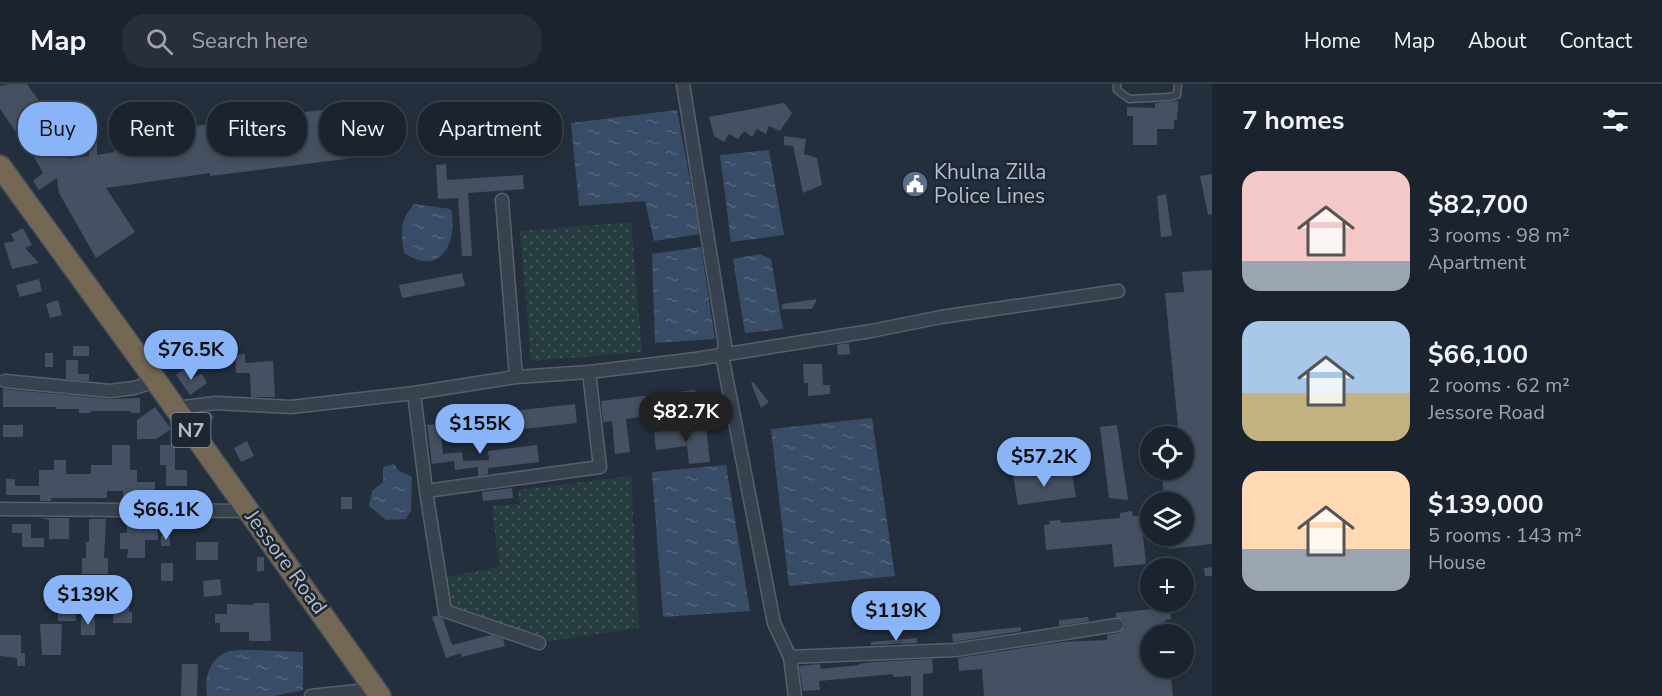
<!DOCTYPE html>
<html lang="en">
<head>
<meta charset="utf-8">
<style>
	:root { --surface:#1b232e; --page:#282f3a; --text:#f1f3f6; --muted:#a0a4aa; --line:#39404a; --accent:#8ab4f8 }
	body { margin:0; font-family:"Nunito Sans",sans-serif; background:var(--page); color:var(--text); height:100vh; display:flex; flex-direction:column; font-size:22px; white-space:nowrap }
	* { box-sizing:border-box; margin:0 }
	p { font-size:20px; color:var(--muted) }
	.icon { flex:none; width:33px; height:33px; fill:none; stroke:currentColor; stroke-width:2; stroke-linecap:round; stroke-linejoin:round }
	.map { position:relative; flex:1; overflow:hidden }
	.side { display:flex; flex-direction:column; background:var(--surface); width:450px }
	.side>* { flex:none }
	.guide { position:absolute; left:18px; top:18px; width:570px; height:54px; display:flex; gap:12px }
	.buttons { position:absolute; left:1140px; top:342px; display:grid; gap:12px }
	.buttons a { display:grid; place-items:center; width:54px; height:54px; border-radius:50%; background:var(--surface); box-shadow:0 3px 9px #0003,0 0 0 2px var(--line); font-size:30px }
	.price { position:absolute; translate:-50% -51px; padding:0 14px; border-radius:21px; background:var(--accent); color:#111; font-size:20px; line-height:39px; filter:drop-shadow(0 2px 3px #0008) }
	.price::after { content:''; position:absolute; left:50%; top:36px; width:18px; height:14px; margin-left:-9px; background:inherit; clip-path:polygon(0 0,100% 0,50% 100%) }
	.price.selected { background:#222; color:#fff }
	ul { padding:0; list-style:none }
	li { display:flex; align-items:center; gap:18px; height:150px; padding:0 30px }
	li span { display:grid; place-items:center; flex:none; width:168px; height:120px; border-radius:18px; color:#555 }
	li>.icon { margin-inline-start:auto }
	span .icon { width:72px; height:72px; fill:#fffc; stroke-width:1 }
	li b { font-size:26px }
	h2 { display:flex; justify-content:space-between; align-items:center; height:72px; padding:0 30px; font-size:26px }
	.chip { padding:0 21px; border-radius:24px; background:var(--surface); box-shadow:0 3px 9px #0003,0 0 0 2px var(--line); font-size:21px; line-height:54px }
	.chip.selected { background:var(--accent); color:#111 }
	header { display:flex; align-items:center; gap:36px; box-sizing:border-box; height:84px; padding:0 30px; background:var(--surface); border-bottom:2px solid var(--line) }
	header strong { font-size:28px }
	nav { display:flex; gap:33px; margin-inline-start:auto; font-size:21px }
	.search { width:420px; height:54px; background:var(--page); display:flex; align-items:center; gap:15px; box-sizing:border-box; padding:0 21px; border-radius:24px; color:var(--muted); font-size:22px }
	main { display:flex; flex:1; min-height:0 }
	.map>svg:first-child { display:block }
	.park { fill:url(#park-dots) }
	.water { fill:url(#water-ripples) }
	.building { fill:#455162 }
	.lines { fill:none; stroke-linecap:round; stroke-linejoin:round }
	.lane-casing { stroke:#565f6c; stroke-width:9 }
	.street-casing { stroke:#565f6c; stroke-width:15 }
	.highway-casing { stroke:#434c59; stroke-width:24 }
	.lane { stroke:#38414e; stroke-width:6 }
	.street { stroke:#38414e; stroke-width:12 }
	.highway { stroke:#746855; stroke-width:21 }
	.labels { text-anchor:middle; stroke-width:5; stroke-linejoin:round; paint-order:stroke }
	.shield { fill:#1d2633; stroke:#878f9c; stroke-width:1.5 }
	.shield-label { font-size:20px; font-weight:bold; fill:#b4bcc9 }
	.poi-label { font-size:21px; fill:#b4bcc9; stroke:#1d2633; text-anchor:start }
	.street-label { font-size:21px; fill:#b4bcc9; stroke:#1d2633 }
</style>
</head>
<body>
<header>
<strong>Map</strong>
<div class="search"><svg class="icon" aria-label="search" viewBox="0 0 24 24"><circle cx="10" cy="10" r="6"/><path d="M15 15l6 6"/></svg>Search here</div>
<nav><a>Home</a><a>Map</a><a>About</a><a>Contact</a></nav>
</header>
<main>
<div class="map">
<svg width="1212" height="612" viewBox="0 0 1212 612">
	<defs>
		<pattern id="park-dots" width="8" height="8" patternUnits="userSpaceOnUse" patternTransform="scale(1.5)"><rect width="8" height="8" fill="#263c3f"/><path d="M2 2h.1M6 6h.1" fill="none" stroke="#435659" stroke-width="1.8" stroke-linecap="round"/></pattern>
		<pattern id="water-ripples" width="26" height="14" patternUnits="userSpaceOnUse" patternTransform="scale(1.5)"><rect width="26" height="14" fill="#394c67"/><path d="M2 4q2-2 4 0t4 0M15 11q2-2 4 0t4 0" fill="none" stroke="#53647b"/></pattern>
	</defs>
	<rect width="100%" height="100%" fill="#242f3e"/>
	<!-- park -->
	<path class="park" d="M631,138L642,268L531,277L520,147Z
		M631,392L639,544L550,557L450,523L445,493L499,483L492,422L520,420L518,406Z"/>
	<!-- water -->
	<path class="water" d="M677,26L700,150L654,157L645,117L579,122L571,39Z
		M769,66L784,151L731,158L720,71Z
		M414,120L451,125C458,158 441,194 404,169C401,146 399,138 414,120Z
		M701,163L715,255L655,259L652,170Z
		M760,170L771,175L783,245L745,249L733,175Z
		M872,334L895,492L789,502L771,345Z
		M394,380L398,386L412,393L411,426L406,435L386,436L369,422L372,407L383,398V383Z
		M726,381L750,527L663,533L652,388Z
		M280,567L303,568V606L274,612H207C204,596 209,574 227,568C236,564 268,567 280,567Z"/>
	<!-- building -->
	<path class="building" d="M9,0H27L62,49H60L68,75L89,72V54H97V71L114,68L112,45L137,42V38L194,31L195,42L378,19L385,70L210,92V89L106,104L135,148L96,174L59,109L57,94L39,106L33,97L43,89L34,73L28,55L22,57L0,25V2Z
		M1178,17V29H1177V36H1174V45H1157V61H1133V32H1127V23L1155,24V19Z
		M784,19L792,29L780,47L769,42L766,50L757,45L752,53L744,47L738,55L729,50L724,58L714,52L709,33Z
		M784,52L806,55L804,70L817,74L822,101L803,109L793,62L784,61Z
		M446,80L447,96L523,91L524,105L468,109L472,172H462L458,114L438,115L436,81Z
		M1212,90V130L1208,131L1200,92Z
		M1166,110L1172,152L1161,153L1157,112Z
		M23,144L32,161L25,164L39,179L12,185L4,159L15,157L11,150Z
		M1212,186V460L1169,465L1168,452H1184V418H1165L1161,386H1184V352H1179L1165,209L1184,208L1182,188Z
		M462,189L465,202L402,214L399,201Z
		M39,195L42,207L20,213L16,201Z
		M817,215L812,225H782V220Z
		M58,216L62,231L50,234L46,220Z
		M849,259L850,270L838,271L837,261Z
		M73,262H89V272H73Z
		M45,269H53V283H45Z
		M245,270V279L273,277L275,313H251L250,289H236L235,271Z
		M66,276H78V290H89V297L66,295Z
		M803,280H822L823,301H830V310L808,312V299H804Z
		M185,284L192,294L202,290L207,299L190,311L176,291Z
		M753,298L769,318L761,324L751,299Z
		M3,305L109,315L140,314V329H131V327H91V329H79V325H56V323H3Z
		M695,306L698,326L626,335L630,368L615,370L612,337L603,338L601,317Z
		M575,320L577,339L480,350L478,331Z
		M155,323L171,345L156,355H137V336Z
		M210,328L214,334L207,339L200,330Z
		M440,340L443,370L462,368L463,377L489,376L488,367L537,361L539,378L488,384V390L478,392V383L455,386L454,377L432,380L427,341Z
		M3,341H23V353H3Z
		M1117,341L1128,416L1109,414L1100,343Z
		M706,342L710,378L689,380L687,362L656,366L654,348Z
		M247,357L254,372L241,378L234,364Z
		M112,361H130V386H137V398H155V408H137V418H123V407H107V414H51V417H40V411H6V395H15V402H39V386H54V376H66V390H91V381H112Z
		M160,361H175V386H187V402H166V381H160Z
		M1072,389L1076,413L1018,421L1013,391Z
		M512,404L513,414L483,417L482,408Z
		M187,409H205V418H187Z
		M341,413H352V425H341Z
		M1132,427L1133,432H1141L1146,480L1114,483L1112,460L1046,466L1044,441L1050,440L1049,437L1060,436L1061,439L1120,434V429Z
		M40,434H69V455H49V436Z
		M126,434H138L139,441H158V456H145V474H127L128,465H120V449H127Z
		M89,435H106L104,474H108V490H82V474H86V458H89Z
		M12,440H31V454H44V463H22V449H12Z
		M161,452H170V462H161Z
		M196,458H218V476H196Z
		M257,473H264V487H257Z
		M161,479H173V497H161Z
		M1212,483V492H1205L1204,484Z
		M220,495L222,511L204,513L203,497Z
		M114,508H129V528H132V539H113Z
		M253,519H269L271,557H249V548H220V539H215V530H227V520L253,521Z
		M1170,523L1171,535L1165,536L1166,550H1150V584H1170L1173,612H984L982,585L959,587L958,574L1062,558L1107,556V551L1119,549L1125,543L1124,536L1116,533V529Z
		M58,524H76V537H58Z
		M438,531L443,535L452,561L491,551L503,555L505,562L462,573L461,569L446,574L432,533Z
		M81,533H95V551H81Z
		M1088,533L1089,537L1059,542V536Z
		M40,540H62L61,571H42Z
		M1021,543V547L953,558L952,550Z
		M0,551H21V569H25V582H17V574L0,572Z
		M917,554V559L871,561V558Z
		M932,575L933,589L923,590V612H911V592L893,593V590L819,597L820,606L803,607L799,582L820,580L821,585L859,581V580L873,578Z
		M182,580H198L197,612H181Z"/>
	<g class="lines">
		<defs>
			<path id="lane" d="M1117,0V6L1129,15L1169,13L1177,11L1178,0"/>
			<path id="street" d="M683,0L725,261L722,271L774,539L790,573
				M502,116L516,293
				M5,297L110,307L134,304L156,297
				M414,309L426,407L445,527L539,559
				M176,324L216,319L291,323L414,309L516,293L589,288L696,275L871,247L941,233L1118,207
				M426,407L600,383L589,288
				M0,425L249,427
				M311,612L375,605
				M795,612L790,573L955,566L1117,541"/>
			<path id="highway" d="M0,82L156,297L380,612"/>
		</defs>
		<!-- lane casing -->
		<use href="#lane" class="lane-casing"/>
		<!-- street casing -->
		<use href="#street" class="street-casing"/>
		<!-- highway casing -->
		<use href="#highway" class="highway-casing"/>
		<!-- lane -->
		<use href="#lane" class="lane"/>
		<!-- street -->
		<use href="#street" class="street"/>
		<!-- highway -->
		<use href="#highway" class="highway"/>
	</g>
	<!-- icons -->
	<defs>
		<symbol id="civic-disc" viewBox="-11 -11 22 22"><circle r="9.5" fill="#5c6f8a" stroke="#1d2633"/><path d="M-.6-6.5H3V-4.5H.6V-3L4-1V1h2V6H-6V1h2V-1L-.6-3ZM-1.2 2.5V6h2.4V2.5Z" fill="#fff"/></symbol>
	</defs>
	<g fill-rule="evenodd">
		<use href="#civic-disc" x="900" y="85" width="30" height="30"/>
	</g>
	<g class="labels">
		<!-- shield labels -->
		<rect class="shield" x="171.5" y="329" width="39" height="34" rx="4.5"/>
		<g class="shield-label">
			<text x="191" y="353">N7</text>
		</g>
		<!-- poi labels -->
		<g class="poi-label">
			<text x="934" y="95">Khulna Zilla<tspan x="934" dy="24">Police Lines</tspan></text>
		</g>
		<!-- street labels -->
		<g class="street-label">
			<text transform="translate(286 478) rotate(54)" y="7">Jessore Road</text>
		</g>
	</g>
</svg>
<div class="buttons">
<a><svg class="icon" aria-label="locate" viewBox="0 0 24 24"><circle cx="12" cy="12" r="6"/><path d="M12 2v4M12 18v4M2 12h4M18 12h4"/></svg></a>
<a><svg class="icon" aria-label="layers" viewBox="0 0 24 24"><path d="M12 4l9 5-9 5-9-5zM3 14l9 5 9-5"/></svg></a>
<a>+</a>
<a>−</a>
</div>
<b class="price" style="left:191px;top:297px">$76.5K</b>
<b class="price selected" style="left:686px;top:359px">$82.7K</b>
<b class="price" style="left:480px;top:371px">$155K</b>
<b class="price" style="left:1044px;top:404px">$57.2K</b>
<b class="price" style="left:166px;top:457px">$66.1K</b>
<b class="price" style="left:88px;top:542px">$139K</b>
<b class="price" style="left:896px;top:558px">$119K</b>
<div class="guide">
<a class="chip selected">Buy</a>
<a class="chip">Rent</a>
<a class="chip">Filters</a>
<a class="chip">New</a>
<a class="chip">Apartment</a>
</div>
</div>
<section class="side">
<h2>7 homes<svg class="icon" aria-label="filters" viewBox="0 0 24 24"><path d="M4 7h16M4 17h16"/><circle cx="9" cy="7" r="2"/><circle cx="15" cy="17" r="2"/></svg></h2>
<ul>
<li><span style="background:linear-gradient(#f6c9c9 75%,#9aa5b1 0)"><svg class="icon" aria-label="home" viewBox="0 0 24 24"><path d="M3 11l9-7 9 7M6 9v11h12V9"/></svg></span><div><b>$82,700</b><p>3 rooms · 98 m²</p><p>Apartment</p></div></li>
<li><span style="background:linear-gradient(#a9c7e8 60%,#c2b280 0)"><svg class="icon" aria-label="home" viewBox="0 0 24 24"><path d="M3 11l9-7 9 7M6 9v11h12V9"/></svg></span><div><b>$66,100</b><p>2 rooms · 62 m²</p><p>Jessore Road</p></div></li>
<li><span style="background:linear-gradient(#ffd9b3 65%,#9aa5b1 0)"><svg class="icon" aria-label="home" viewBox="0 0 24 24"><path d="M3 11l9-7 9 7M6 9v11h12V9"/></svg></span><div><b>$139,000</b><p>5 rooms · 143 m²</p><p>House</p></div></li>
</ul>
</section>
</main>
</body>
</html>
